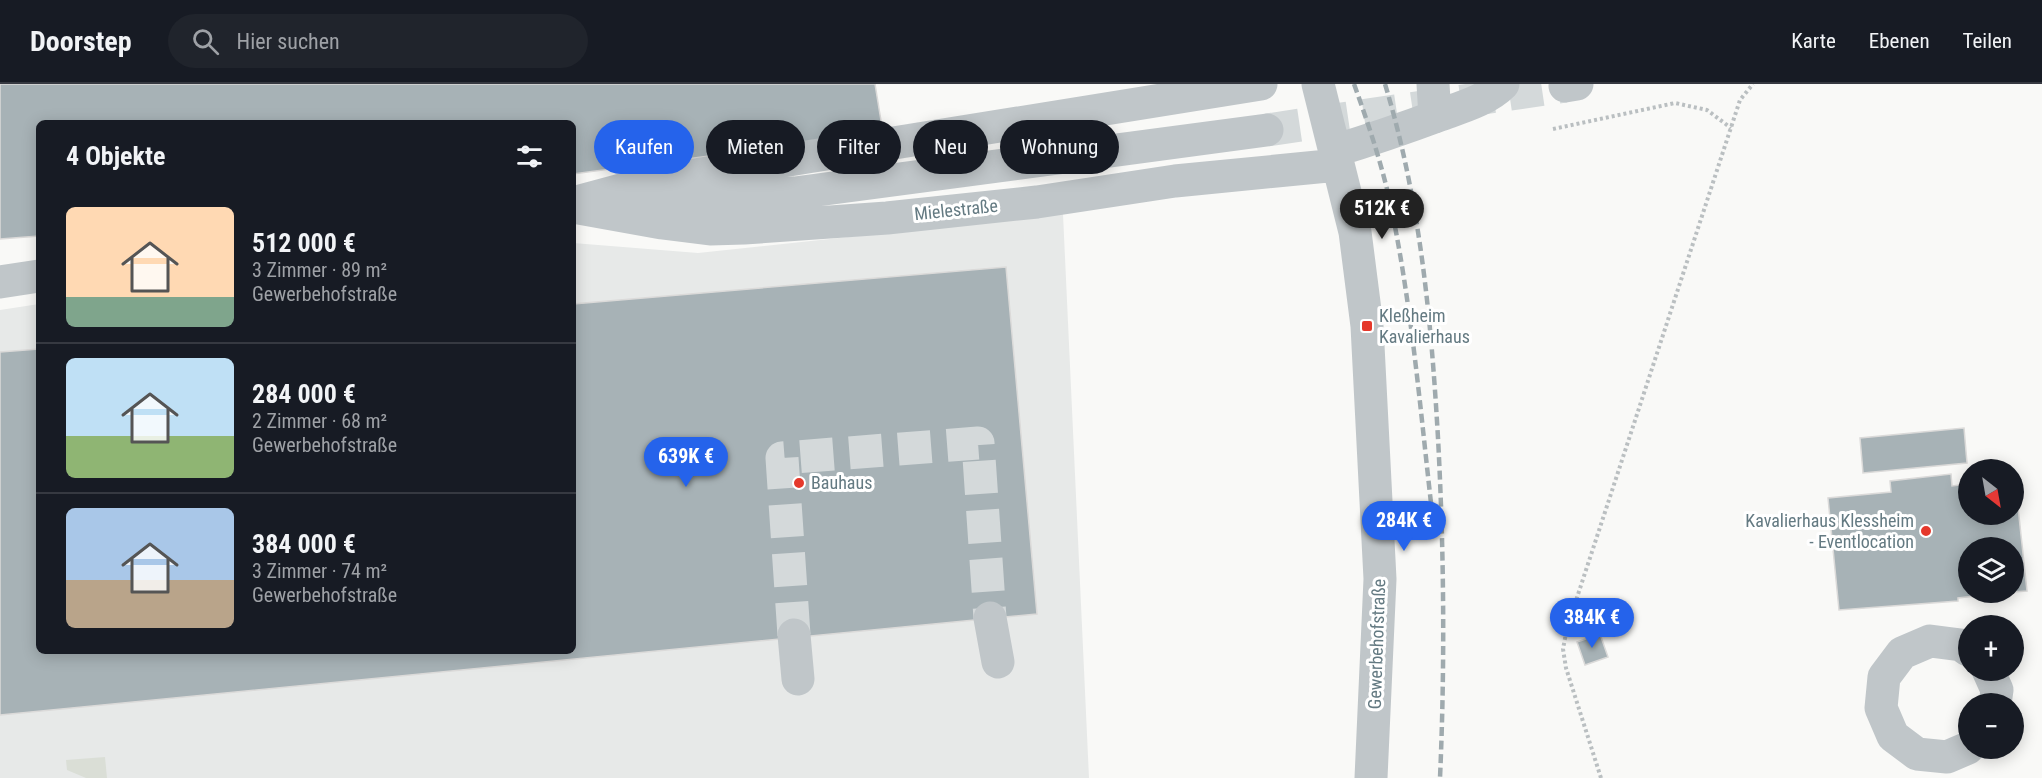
<!DOCTYPE html>
<html lang="de">
<head>
<meta charset="utf-8">
<style>
	:root { --surface:#171b24; --page:#20242c; --text:#f1f3f6; --muted:#9ea1a6; --line:#363941; --accent:#2563eb }
	body { margin:0; font-family:"Roboto Condensed",sans-serif; background:var(--page); color:var(--text); height:100vh; display:flex; flex-direction:column; font-size:22px; white-space:nowrap }
	* { box-sizing:border-box; margin:0 }
	p { font-size:20px; color:var(--muted) }
	.icon { flex:none; width:33px; height:33px; fill:none; stroke:currentColor; stroke-width:2; stroke-linecap:round; stroke-linejoin:round }
	.map { position:relative; flex:1; overflow:hidden }
	.side { position:absolute; left:36px; top:36px; width:540px; height:534px; display:flex; flex-direction:column; background:var(--surface); border-radius:9px; box-shadow:0 3px 15px #0003 }
	.side>* { flex:none }
	.hud { position:absolute; left:594px; top:36px; width:570px; height:54px; display:flex; gap:12px }
	.needle { width:39px; rotate:149deg }
	.buttons { position:absolute; left:1958px; top:375px; display:grid; gap:12px }
	.buttons a { display:grid; place-items:center; width:66px; height:66px; border-radius:50%; background:var(--surface); box-shadow:0 3px 15px #0003; font-size:30px }
	.price { position:absolute; translate:-50% -51px; padding:0 14px; border-radius:21px; background:var(--accent); color:#fff; font-size:20px; line-height:39px; filter:drop-shadow(0 2px 3px #0008) }
	.price::after { content:''; position:absolute; left:50%; top:36px; width:18px; height:14px; margin-left:-9px; background:inherit; clip-path:polygon(0 0,100% 0,50% 100%) }
	.price.active { background:#222; color:#fff }
	ul { padding:0; list-style:none }
	li { display:flex; align-items:center; gap:18px; height:150px; padding:0 30px }
	li+li { border-top:2px solid var(--line) }
	li span { display:grid; place-items:center; flex:none; width:168px; height:120px; border-radius:9px; color:#555 }
	li>.icon { margin-inline-start:auto }
	span .icon { width:72px; height:72px; fill:#fffc; stroke-width:1 }
	li b { font-size:26px }
	h2 { display:flex; justify-content:space-between; align-items:center; height:72px; padding:0 30px; font-size:26px }
	.pill { padding:0 21px; border-radius:27px; background:var(--surface); box-shadow:0 3px 15px #0003; font-size:21px; line-height:54px }
	.pill.active { background:var(--accent); color:#fff }
	header { display:flex; align-items:center; gap:36px; box-sizing:border-box; height:84px; padding:0 30px; background:var(--surface); border-bottom:2px solid var(--line) }
	header strong { font-size:28px }
	nav { display:flex; gap:33px; margin-inline-start:auto; font-size:21px }
	.search { width:420px; height:54px; background:var(--page); display:flex; align-items:center; gap:15px; box-sizing:border-box; padding:0 21px; border-radius:33px; color:var(--muted); font-size:22px }
	.map>svg:first-child { display:block }
	.built { fill:#e7e9e8 }
	.green { fill:#daded6 }
	.building { fill:#a7b2b6; stroke:#dbdad9; stroke-width:1.5 }
	.lines { fill:none; stroke-linecap:round; stroke-linejoin:round }
	.minor-tunnel { stroke:#d4d9da; stroke-width:33; stroke-dasharray:33 16; stroke-linecap:butt }
	.path { stroke:#babfc1; stroke-width:4; stroke-dasharray:3 3; stroke-linecap:butt }
	.minor { stroke:#c0c6c9; stroke-width:33 }
	.rail { stroke:#9faaae; stroke-width:4.5; stroke-dasharray:9 4.5; stroke-linecap:butt }
	.poi-dot { fill:#e5382b; stroke:#fff; stroke-width:2 }
	.labels { text-anchor:middle; stroke-width:6; stroke-linejoin:round; paint-order:stroke }
	.street-label { font-size:18px; fill:#647a82; stroke:#fff }
	.poi-label { font-size:18px; fill:#647a82; stroke:#fff; text-anchor:start }
</style>
</head>
<body>
<header>
<strong>Doorstep</strong>
<div class="search"><svg class="icon" aria-label="search" viewBox="0 0 24 24"><circle cx="10" cy="10" r="6"/><path d="M15 15l6 6"/></svg>Hier suchen</div>
<nav><a>Karte</a><a>Ebenen</a><a>Teilen</a></nav>
</header>
<div class="map">
<svg width="2042" height="694" viewBox="0 0 2042 694">
	<rect width="100%" height="100%" fill="#f9f9f7"/>
	<!-- built -->
	<path class="built" d="M1063,130L1089,694H0V226L39,220V567H573V159L698,169Z"/>
	<!-- green -->
	<path class="green" d="M105,673L107,694H86L67,686L66,676Z"/>
	<!-- building -->
	<path class="building" d="M0,0H875L883,49L573,90V39H39V152L0,155Z
		M1006,183L1037,530L0,631V268L39,265V567H573V220Z
		M1964,344L1967,379L1863,389L1860,354Z
		M1951,390L1952,402L1968,400V430H2013V396L2015,395L2027,507L2013,508V464H1968V508H2012L1958,514V517L1839,526L1828,414L1891,408L1890,397Z
		M1600,550L1608,573L1585,581L1577,558Z"/>
	<g class="lines">
		<!-- minor-tunnel -->
		<path class="minor-tunnel" d="M1267,46L1565,2
			M794,551L782,374L978,359L990,534"/>
		<!-- path -->
		<path class="path" d="M1553,45L1675,19L1707,26L1731,44
			M1601,694L1566,584L1563,565L1567,544L1740,16L1753,0"/>
		<!-- minor -->
		<path class="minor" d="M1318,0L1355,148L1367,242L1380,495L1371,694
			M1433,0L1435,33
			M1565,2L1577,0
			M1334,67C1370,56 1405,44 1440,31C1462,23 1487,16 1503,0
			M573,119L651,98L1261,0
			M634,120L795,109L1267,46
			M573,123L662,139L710,145L744,144L887,134L1037,118L1175,97L1338,81
			M0,198L39,192
			M990,534L998,578
			M794,551L798,595
			M1968,566L1961,561L1930,557L1902,569L1884,593L1881,624L1893,652L1917,670L1947,673L1968,664
			M1988,586L1997,606L1995,620"/>
		<!-- rail -->
		<path class="rail" d="M1354,0C1367,36 1379,72 1388,109C1412,216 1421,336 1434,445
			M1385,0C1420,116 1431,233 1438,354C1444,467 1445,580 1440,694"/>
	</g>
	<!-- markers -->
	<g class="poi-dot">
		<rect x="1361" y="236" width="12" height="12" rx="3"/>
		<circle cx="799" cy="399" r="6"/>
		<circle cx="1926" cy="447" r="6"/>
	</g>
	<g class="labels">
		<!-- street labels -->
		<g class="street-label">
			<text transform="translate(956 126) rotate(-6)" y="6">Mielestraße</text>
			<text transform="translate(1377 560) rotate(-88)" y="6">Gewerbehofstraße</text>
		</g>
		<!-- poi labels -->
		<g class="poi-label">
			<text x="1379" y="238">Kleßheim<tspan x="1379" dy="21">Kavalierhaus</tspan></text>
			<text x="811" y="405">Bauhaus</text>
			<text x="1914" y="443" text-anchor="end">Kavalierhaus Klessheim<tspan x="1914" dy="21">- Eventlocation</tspan></text>
		</g>
	</g>
</svg>
<div class="buttons">
<a><svg class="needle" viewBox="-14 -14 28 28"><path d="M0-13l5 13h-10z" fill="#e53935"/><path d="M0 13l5-13h-10z" fill="#9ea1a6"/></svg></a>
<a><svg class="icon" aria-label="layers" viewBox="0 0 24 24"><path d="M12 4l9 5-9 5-9-5zM3 14l9 5 9-5"/></svg></a>
<a>+</a>
<a>−</a>
</div>
<b class="price active" style="left:1382px;top:156px">512K €</b>
<b class="price" style="left:686px;top:404px">639K €</b>
<b class="price" style="left:1404px;top:468px">284K €</b>
<b class="price" style="left:1592px;top:565px">384K €</b>
<div class="hud">
<a class="pill active">Kaufen</a>
<a class="pill">Mieten</a>
<a class="pill">Filter</a>
<a class="pill">Neu</a>
<a class="pill">Wohnung</a>
</div>
<section class="side">
<h2>4 Objekte<svg class="icon" aria-label="filters" viewBox="0 0 24 24"><path d="M4 7h16M4 17h16"/><circle cx="9" cy="7" r="2"/><circle cx="15" cy="17" r="2"/></svg></h2>
<ul>
<li><span style="background:linear-gradient(#ffd9b3 75%,#7fa58c 0)"><svg class="icon" aria-label="home" viewBox="0 0 24 24"><path d="M3 11l9-7 9 7M6 9v11h12V9"/></svg></span><div><b>512 000 €</b><p>3 Zimmer · 89 m²</p><p>Gewerbehofstraße</p></div></li>
<li><span style="background:linear-gradient(#bfe0f5 65%,#8fb573 0)"><svg class="icon" aria-label="home" viewBox="0 0 24 24"><path d="M3 11l9-7 9 7M6 9v11h12V9"/></svg></span><div><b>284 000 €</b><p>2 Zimmer · 68 m²</p><p>Gewerbehofstraße</p></div></li>
<li><span style="background:linear-gradient(#a9c7e8 60%,#b9a48a 0)"><svg class="icon" aria-label="home" viewBox="0 0 24 24"><path d="M3 11l9-7 9 7M6 9v11h12V9"/></svg></span><div><b>384 000 €</b><p>3 Zimmer · 74 m²</p><p>Gewerbehofstraße</p></div></li>
</ul>
</section>
</div>
</body>
</html>
